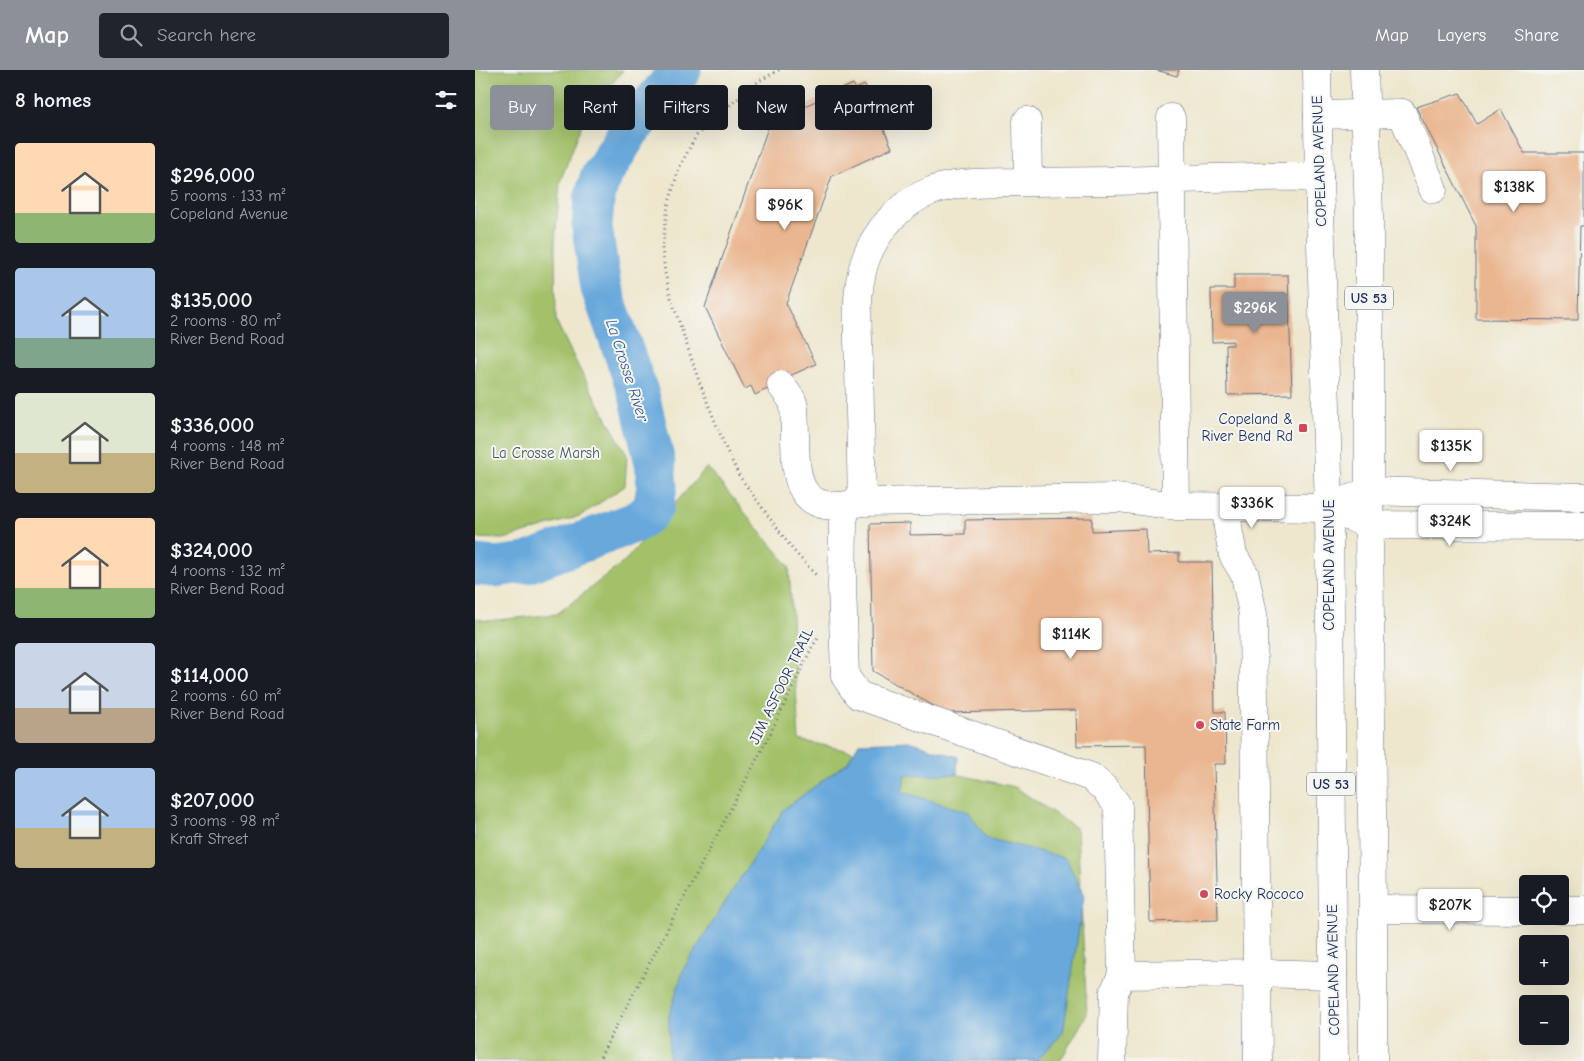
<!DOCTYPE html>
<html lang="en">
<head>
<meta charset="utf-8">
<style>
	:root { --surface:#171b24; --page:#20242c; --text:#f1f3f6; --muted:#9ea1a6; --accent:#8c9099 }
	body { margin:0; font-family:"Comic Neue",sans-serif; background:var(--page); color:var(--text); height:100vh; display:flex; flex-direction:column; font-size:19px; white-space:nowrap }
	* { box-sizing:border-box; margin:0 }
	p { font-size:16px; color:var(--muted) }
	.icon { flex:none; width:28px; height:28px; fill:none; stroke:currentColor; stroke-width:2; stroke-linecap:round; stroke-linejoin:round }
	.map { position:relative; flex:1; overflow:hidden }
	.details { display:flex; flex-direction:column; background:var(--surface); width:475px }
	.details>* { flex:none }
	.banner { position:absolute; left:15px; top:15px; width:475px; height:45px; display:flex; gap:10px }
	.fabs { position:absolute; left:1044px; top:805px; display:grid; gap:10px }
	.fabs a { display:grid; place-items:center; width:50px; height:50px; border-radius:5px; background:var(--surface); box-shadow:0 5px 20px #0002; font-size:25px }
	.price { position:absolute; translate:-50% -42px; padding:0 11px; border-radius:5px; background:#fff; color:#222; font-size:16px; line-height:32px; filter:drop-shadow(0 1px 2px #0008) }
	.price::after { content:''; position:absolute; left:50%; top:30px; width:15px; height:11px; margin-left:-8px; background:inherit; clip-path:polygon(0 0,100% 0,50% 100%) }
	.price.current { background:var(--accent); color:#fff }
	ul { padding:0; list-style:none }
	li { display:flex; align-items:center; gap:15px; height:125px; padding:0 15px }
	li span { display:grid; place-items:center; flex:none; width:140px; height:100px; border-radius:5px; color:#555 }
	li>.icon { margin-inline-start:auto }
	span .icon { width:60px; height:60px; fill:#fffc; stroke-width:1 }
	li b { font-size:21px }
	h2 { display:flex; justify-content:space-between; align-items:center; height:60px; padding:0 15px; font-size:21px }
	.chip { padding:0 18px; border-radius:5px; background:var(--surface); box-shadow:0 5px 20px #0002; font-size:18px; line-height:45px }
	.chip.current { background:var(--accent); color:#fff }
	header { display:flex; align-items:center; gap:30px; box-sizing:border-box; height:70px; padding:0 25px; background:var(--accent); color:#fff }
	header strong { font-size:24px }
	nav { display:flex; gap:28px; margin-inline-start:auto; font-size:18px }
	.search { width:350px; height:45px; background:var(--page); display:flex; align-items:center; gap:12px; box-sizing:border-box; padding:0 18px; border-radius:5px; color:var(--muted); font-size:19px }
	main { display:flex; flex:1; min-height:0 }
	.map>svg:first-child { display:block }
	.green { fill:#a2c169; stroke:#5e7864 }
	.water { fill:#68a8db; stroke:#426c9c }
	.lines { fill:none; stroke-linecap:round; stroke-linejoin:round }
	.river { stroke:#68a8db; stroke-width:41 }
	.building { fill:#eab68f }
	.minor-casing { stroke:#656f85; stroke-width:29 }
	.highway-casing { stroke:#656f85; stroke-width:29 }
	.path { stroke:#656f85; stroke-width:3; stroke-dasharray:1 4; stroke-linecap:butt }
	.minor { stroke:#fff; stroke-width:28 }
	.highway { stroke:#fff; stroke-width:28 }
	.poi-dot { fill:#d1495b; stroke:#f6f6f2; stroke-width:2 }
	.labels { text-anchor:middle; stroke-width:4; stroke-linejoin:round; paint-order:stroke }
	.shield { fill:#f6f6f2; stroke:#5d6b8a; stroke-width:1 }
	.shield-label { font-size:14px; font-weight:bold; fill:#1b2f5e }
	.street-label { font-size:15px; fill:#1b2f5e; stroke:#f6f6f2 }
	.poi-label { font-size:15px; fill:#1b2f5e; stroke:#f6f6f2; text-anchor:start }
	.park-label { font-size:15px; fill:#445b61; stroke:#f6f6f2 }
	.water-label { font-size:16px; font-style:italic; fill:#36598a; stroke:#f6f6f2 }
</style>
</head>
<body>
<header>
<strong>Map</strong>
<div class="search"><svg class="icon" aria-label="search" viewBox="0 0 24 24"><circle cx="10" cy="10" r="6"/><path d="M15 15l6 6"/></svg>Search here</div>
<nav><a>Map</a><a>Layers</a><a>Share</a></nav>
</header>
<main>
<section class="details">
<h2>8 homes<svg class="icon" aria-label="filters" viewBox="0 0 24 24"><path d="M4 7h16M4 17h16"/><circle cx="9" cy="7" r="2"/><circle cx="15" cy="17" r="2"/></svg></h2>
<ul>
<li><span style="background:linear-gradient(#ffd9b3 70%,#8fb573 0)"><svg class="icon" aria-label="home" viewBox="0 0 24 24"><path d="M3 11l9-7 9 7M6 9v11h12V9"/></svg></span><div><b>$296,000</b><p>5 rooms · 133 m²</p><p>Copeland Avenue</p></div></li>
<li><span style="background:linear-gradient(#a9c7e8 70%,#7fa58c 0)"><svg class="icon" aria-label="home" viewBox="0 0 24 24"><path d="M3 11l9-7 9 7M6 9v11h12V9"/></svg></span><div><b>$135,000</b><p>2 rooms · 80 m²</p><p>River Bend Road</p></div></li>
<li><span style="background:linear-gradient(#dfe7d0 60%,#c2b280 0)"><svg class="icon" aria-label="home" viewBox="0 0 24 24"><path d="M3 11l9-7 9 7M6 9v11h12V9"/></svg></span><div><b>$336,000</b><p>4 rooms · 148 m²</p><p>River Bend Road</p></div></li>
<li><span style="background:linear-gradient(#ffd9b3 70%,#8fb573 0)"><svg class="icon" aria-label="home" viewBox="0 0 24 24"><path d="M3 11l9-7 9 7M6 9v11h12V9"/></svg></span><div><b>$324,000</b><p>4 rooms · 132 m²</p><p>River Bend Road</p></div></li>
<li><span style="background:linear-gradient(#c9d6e8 65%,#b9a48a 0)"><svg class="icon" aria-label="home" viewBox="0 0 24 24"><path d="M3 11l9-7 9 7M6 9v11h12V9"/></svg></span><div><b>$114,000</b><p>2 rooms · 60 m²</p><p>River Bend Road</p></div></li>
<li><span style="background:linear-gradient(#a9c7e8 60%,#c2b280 0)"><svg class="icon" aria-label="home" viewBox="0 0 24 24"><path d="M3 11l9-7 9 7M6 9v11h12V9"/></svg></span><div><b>$207,000</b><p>3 rooms · 98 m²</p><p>Kraft Street</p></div></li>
</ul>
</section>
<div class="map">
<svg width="1109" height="991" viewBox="0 0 1109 991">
	<rect width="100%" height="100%" fill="#f6f6f2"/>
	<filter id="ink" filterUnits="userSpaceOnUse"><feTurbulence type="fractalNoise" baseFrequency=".02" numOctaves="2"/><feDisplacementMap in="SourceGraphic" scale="10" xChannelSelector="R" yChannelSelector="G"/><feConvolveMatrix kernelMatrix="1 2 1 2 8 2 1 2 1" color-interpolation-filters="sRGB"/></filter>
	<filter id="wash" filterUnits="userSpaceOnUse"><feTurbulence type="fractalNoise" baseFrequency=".0096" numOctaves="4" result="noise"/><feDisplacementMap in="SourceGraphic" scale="20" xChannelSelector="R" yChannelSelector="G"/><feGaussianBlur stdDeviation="1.12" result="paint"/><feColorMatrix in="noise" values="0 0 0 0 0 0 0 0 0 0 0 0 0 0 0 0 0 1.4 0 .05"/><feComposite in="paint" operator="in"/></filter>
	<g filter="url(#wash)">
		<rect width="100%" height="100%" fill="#eee7cd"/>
		<!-- green -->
		<path class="green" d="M0,0H148L109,49L85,112L80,173L81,251L104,298L152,385L150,416L105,446L29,469L0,468Z
			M232,397L314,496L324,670L540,717L602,759L612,944L585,991H0V548L12,551L82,544L149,492Z"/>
		<!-- water -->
		<path class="water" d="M434,671L483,687L482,704L430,705L427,722L494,742L511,768L591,788L609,826L588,963L561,991H194V946L209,898L309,739L373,692L384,673Z"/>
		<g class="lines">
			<!-- river -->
			<path class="river" d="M0,495L20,497L51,493L161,452L173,443L179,435L182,416L180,393L164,325L126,218L117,157L119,130L125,108L154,61L206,0"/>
		</g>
		<g id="blocks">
			<!-- building -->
			<path class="building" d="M681,0H704L702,6Z
				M378,14L381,19L390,15L417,78L357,106L311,233L341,294L301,312L302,314L280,325L276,316L270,319L230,237L295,52Z
				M985,23L1002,54L1026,39L1049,83H1109V156H1105L1103,250L1001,249V156L941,37Z
				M759,205H813L817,324L752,325L751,275H758V271L737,272L736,219H759Z
				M617,448V461L671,459L672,484L704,483V492H737L740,642H750L751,694H739L743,850L675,852L671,675L602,676L601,640L471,643L398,601L395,454L435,453V465L490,464V450Z"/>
		</g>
	</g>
	<g filter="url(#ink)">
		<use href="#blocks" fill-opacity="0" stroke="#656f85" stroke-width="1"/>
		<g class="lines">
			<defs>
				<path id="minor" d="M404,44L421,36L434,33
					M843,45L927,43L958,119
					M696,48L701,436
					M552,51L553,112
					M844,107C774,105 705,110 636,111C604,111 573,112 541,112C512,113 483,111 456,121C425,133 401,160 390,191C379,224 383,261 384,296C385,341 386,386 387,432L643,428L701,436L854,438L894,421L1109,427
					M306,315L317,330L319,337C323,391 308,452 387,432
					M371,436L368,452L367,516L370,606L383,625L616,707L630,719L643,736L647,905L639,922L637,991
					M752,437L753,458L758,485L770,505L778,544L783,991
					M854,438L894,455L1109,456
					M898,839L1052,840
					M1085,840H1109
					M647,905L782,903L858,905"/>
				<path id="highway" d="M842,0L844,107L854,438L859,991
					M889,0L894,146V455L898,839V991"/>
			</defs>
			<!-- minor casing -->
			<use href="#minor" class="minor-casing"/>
			<!-- highway casing -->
			<use href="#highway" class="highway-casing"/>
			<!-- path -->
			<path class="path" d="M304,0L284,11L244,44L221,66L204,98L193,136L187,178L190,203L196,228L225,314L252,381L265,407L318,480L341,505
				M123,991L292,670L337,577L343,568"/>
			<!-- minor -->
			<use href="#minor" class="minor"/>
			<!-- highway -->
			<use href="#highway" class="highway"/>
		</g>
	</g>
	<!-- markers -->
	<g class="poi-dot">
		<rect x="823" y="353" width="10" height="10" rx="2.5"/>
		<circle cx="725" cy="655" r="5"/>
		<circle cx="729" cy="824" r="5"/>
	</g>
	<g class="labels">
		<!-- shield labels -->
		<g class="shield">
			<rect x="870" y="216.5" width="48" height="23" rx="4"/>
			<rect x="832" y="702.5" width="48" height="23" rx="4"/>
		</g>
		<g class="shield-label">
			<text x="894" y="233">US 53</text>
			<text x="856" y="719">US 53</text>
		</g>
		<!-- street labels -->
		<g class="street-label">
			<text transform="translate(844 91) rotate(-92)" y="5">COPELAND AVENUE</text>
			<text transform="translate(854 495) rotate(-90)" y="5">COPELAND AVENUE</text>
			<text transform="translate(306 616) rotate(-64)" y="5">JIM ASFOOR TRAIL</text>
			<text transform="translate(858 900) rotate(-91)" y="5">COPELAND AVENUE</text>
		</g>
		<!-- poi labels -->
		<g class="poi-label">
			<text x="818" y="354" text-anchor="end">Copeland &amp;<tspan x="818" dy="17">River Bend Rd</tspan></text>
			<text x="735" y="660">State Farm</text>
			<text x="739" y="829">Rocky Rococo</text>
		</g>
		<!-- park labels -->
		<g class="park-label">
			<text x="71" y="388">La Crosse Marsh</text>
		</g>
		<!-- water labels -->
		<g class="water-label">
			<text transform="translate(153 300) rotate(72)" y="6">La Crosse River</text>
		</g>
	</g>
</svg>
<div class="fabs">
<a><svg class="icon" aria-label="locate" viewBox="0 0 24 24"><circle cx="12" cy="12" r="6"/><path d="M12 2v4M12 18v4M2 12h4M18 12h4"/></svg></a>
<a>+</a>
<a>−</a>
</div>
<b class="price" style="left:1039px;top:143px">$138K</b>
<b class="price" style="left:310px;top:161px">$96K</b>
<b class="price current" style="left:780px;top:264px">$296K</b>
<b class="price" style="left:976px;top:402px">$135K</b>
<b class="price" style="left:777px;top:459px">$336K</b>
<b class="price" style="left:975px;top:477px">$324K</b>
<b class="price" style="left:596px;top:590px">$114K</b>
<b class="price" style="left:975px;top:861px">$207K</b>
<div class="banner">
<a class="chip current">Buy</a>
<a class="chip">Rent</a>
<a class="chip">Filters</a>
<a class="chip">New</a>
<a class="chip">Apartment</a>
</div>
</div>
</main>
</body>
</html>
